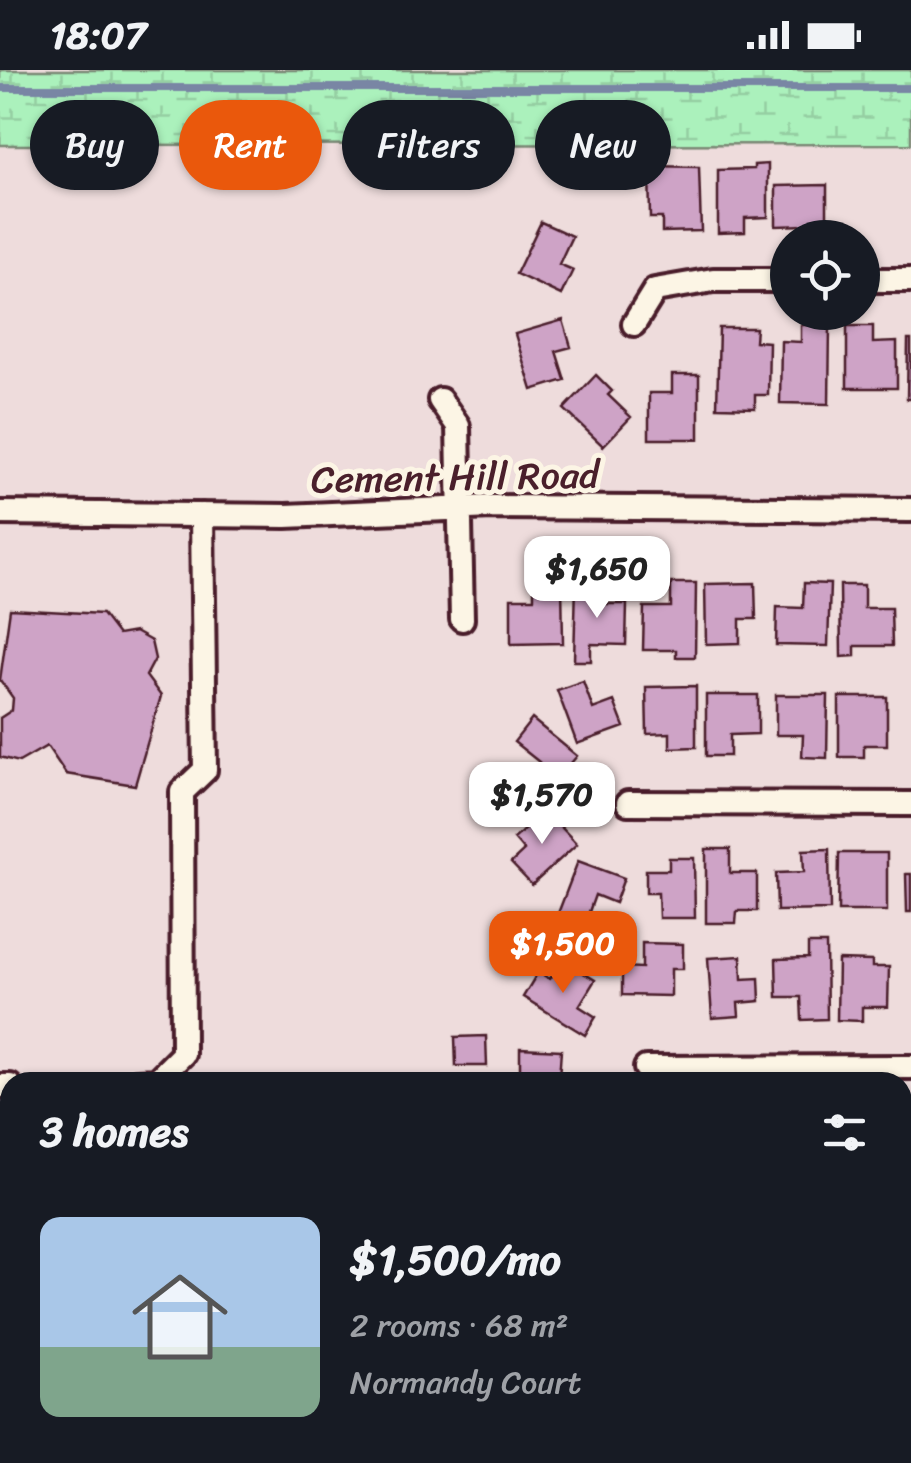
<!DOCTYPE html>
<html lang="en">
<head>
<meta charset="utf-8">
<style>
	:root { --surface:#171b24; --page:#242831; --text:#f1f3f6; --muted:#9ea1a6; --line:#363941; --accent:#ea580c }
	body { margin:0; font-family:Sriracha,sans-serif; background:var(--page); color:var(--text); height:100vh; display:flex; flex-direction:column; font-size:38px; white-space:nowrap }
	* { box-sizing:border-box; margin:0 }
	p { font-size:32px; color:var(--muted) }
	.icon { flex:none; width:55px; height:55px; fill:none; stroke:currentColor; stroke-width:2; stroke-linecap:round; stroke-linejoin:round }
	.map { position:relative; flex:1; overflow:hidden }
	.details { position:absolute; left:0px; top:1002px; width:912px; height:392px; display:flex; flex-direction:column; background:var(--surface); border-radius:30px 30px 0 0; box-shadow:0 2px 8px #0004 }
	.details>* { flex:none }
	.banner { position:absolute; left:30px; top:30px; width:852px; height:90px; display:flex; gap:20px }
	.tools { position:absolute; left:770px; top:150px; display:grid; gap:20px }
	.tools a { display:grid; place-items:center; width:110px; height:110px; border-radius:50%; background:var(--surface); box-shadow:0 2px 8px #0004; font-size:50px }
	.price { position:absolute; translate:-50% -85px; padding:0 22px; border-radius:20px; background:#fff; color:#222; font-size:32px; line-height:65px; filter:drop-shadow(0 2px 5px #0008) }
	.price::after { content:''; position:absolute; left:50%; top:60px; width:30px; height:22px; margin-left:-15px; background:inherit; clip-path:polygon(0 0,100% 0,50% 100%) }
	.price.active { background:var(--accent); color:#fff }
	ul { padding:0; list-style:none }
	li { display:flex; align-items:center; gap:30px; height:250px; padding:0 40px }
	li+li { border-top:2px solid var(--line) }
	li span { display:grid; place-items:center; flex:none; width:280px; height:200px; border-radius:20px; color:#555 }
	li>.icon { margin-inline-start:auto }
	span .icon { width:120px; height:120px; fill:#fffc; stroke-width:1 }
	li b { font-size:42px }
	h2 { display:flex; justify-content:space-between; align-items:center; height:120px; padding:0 40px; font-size:42px }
	.pill { padding:0 35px; border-radius:45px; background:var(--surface); box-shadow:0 2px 8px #0004; font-size:35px; line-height:90px }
	.pill.active { background:var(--accent); color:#fff }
	.status { display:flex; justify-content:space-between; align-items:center; height:70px; padding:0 50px; background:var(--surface); direction:ltr }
	.status svg { height:28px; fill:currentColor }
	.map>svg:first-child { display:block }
	.wetland { fill:url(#wetland-marsh); stroke:#7a8874; stroke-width:2.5 }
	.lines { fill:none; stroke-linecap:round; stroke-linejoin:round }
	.stream { stroke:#7986a4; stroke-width:8 }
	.building { fill:#cea3c6; stroke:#4a1f2b; stroke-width:2.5 }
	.minor-casing { stroke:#4a1f2b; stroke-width:30 }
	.minor { stroke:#fcf5e5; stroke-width:22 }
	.labels { text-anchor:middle; stroke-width:10; stroke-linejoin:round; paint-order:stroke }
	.street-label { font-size:38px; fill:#4a1f2b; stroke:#fcf5e5 }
</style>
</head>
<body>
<div class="status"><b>18:07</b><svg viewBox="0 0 49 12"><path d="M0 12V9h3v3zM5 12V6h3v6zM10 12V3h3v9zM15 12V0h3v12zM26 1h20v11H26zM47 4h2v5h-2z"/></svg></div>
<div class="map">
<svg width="911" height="1393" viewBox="0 0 911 1393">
	<defs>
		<pattern id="wetland-marsh" width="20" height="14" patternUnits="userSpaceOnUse" patternTransform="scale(2.5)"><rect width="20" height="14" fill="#abf1bc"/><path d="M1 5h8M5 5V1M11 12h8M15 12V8" fill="none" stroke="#95cea2"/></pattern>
	</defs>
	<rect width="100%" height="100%" fill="#eedcdc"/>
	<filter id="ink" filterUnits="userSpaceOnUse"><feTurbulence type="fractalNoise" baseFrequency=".01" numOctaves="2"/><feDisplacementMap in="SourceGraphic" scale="20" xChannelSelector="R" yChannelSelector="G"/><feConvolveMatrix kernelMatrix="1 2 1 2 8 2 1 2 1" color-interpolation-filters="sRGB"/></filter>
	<g filter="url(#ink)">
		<!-- wetland -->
		<path class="wetland" d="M0,0H911V74L0,75Z"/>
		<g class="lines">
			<!-- stream -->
			<path class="stream" d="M0,18H911"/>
		</g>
		<!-- building -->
		<path class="building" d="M768,94V147L745,148V162L718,163V100L754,99V95Z
			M649,96L699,97L701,161L662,162V148H650Z
			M827,115V163H806V155L776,156V116Z
			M541,152L572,166L559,194L573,200L561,225L516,204Z
			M563,250L571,277L556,281L565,310L532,320L515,264Z
			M801,255H830L829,334L780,333L781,271L801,272Z
			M847,256H873V273L897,272V318H847Z
			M719,258H756L755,271L769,272L768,325H755V338L717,337Z
			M908,270H911V329H907Z
			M596,305L612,321L608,325L631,347L603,376L564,339Z
			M672,305H699V369H649V323H672Z
			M534,513H562L563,573L511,574V528H534Z
			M576,513H604V534H627L626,575L591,574V591H574Z
			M671,513H696L695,587H676V580H643L644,537H671Z
			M755,513L756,549H740V573L706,574L705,514Z
			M804,513L830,514L828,576L776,575L777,537L803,538Z
			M840,515H864V538H891L892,576H855V586L841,587Z
			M10,539L102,544L118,565L135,562L151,571L155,589L146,606L161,626L135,715L66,704L47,676L19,692L0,687V648L12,640L13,628L0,610Z
			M583,611L593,639L614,631L624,657L577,674L557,620Z
			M696,616V677L670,678V663L647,664L646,617Z
			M706,625H758V664L730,665V686H706Z
			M776,625H828L827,688L802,687L803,665H776Z
			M839,627H887V675H864V687H839Z
			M532,649L577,686L545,724L526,709L539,692L514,672Z
			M545,740L577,774L532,815L511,793L524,781L514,769Z
			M706,779H730V803H757V841H737L736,853H706Z
			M829,779L830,840L777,841L776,803L804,802L803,780Z
			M839,783H887V841H838Z
			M669,788H694L695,848H659L658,823H646V800H669Z
			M578,791L624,808L615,833L595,825L584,856L557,846Z
			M906,804H911V842H907Z
			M642,873L683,874V899H671V926L622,925V897L642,898Z
			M808,874H826L827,949L802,950L801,927H777L776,889L808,888Z
			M741,886L742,909L759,908L760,931L738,933L739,946L712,948L708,888Z
			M562,890L595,910L579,936L596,947L585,965L523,927L538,902L550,909Z
			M838,890L872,891V897H889L888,937H862V951L837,950Z
			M486,966L487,996H456L455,967Z
			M520,978L561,980L559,1008L580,1009V1012H507V1004H520Z
			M10,1067V1112L0,1113V1068Z
			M906,1158H911V1196H907Z
			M0,1245H10V1275H0Z
			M0,1313H10V1341H0Z
			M906,1316H911V1373H905Z
			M0,1350H10V1385H45V1389L0,1388Z
			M127,1385H174L176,1393H152L151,1389L130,1393Z
			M278,1385H325L327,1387L319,1393H272Z
			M384,1385H445V1393H384Z
			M776,1385H805V1391L776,1393Z"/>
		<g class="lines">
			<defs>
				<path id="minor" d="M862,210H911
					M634,254L655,220L713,210H788
					M440,330L458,356L462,549
					M0,443L286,446L492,437L911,440
					M628,733L911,734
					M646,998L911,997
					M137,1012L156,1011L183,984L182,722L205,700L202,445
					M0,1016H10
					M0,1176H10
					M902,1267H911
					M493,1385V1393"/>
			</defs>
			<!-- minor casing -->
			<use href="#minor" class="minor-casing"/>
			<!-- minor -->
			<use href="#minor" class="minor"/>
		</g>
	</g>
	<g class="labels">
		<!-- street labels -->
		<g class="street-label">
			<text transform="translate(455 407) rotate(-1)" y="13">Cement Hill Road</text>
		</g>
	</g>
</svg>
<div class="tools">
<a><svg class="icon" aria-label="locate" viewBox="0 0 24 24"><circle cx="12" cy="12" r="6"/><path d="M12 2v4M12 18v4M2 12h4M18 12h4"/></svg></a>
</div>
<b class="price" style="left:597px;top:551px">$1,650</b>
<b class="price" style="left:542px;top:777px">$1,570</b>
<b class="price active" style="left:563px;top:926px">$1,500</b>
<div class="banner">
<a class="pill">Buy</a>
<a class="pill active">Rent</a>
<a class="pill">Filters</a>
<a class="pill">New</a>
</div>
<section class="details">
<h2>3 homes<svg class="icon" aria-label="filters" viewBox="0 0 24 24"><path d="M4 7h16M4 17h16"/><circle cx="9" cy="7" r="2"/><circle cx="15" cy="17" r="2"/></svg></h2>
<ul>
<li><span style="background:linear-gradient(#a9c7e8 65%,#7fa58c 0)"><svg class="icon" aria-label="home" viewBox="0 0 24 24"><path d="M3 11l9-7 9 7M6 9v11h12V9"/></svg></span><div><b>$1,500/mo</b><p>2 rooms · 68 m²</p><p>Normandy Court</p></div></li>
</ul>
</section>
</div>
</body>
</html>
